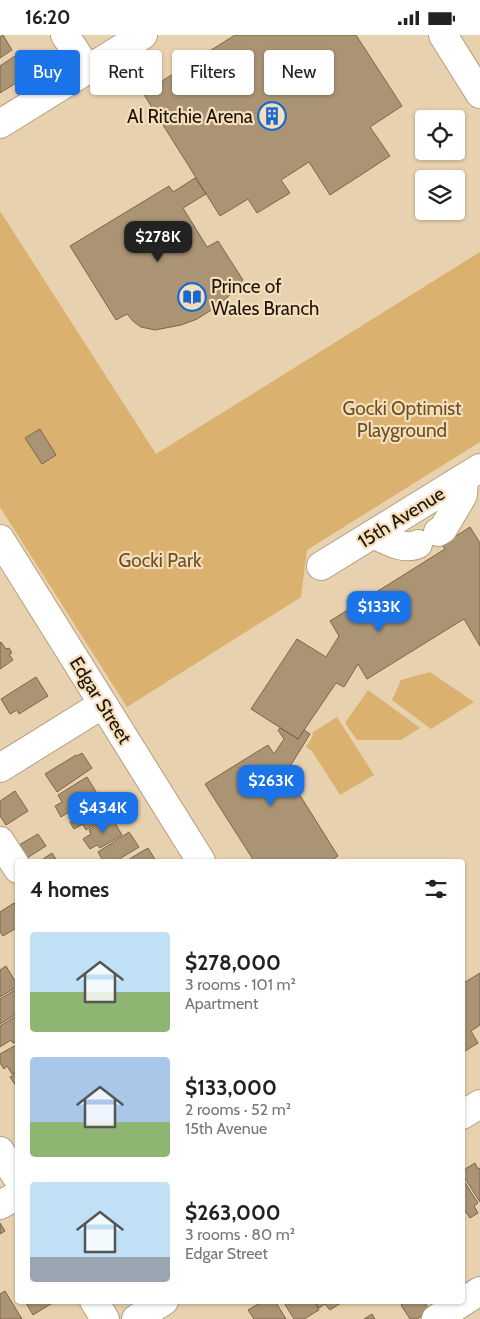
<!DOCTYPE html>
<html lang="en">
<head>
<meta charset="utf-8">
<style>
	:root { --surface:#fff; --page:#f6f6f6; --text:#222; --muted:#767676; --accent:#1a73e8 }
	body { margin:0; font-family:Cabin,sans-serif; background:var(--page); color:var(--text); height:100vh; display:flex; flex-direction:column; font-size:19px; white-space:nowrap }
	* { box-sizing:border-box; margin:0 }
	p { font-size:16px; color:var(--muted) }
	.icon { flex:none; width:28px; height:28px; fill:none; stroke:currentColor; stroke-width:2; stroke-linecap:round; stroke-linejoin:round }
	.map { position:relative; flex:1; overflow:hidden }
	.sheet { position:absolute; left:15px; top:824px; width:450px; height:445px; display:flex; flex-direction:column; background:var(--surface); border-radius:5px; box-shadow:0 1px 4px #0004 }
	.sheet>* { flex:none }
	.hud { position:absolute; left:15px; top:15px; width:450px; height:45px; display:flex; gap:10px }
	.fabs { position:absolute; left:415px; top:75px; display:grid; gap:10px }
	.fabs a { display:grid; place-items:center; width:50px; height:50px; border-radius:5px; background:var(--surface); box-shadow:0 1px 4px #0004; font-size:25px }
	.price { position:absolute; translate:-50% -42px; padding:0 11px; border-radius:10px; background:var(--accent); color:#fff; font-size:16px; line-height:32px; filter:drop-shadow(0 1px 2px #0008) }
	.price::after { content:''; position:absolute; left:50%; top:30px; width:15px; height:11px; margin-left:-8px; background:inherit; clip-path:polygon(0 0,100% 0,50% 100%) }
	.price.current { background:#222; color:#fff }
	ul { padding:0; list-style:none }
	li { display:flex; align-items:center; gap:15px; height:125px; padding:0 15px }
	li span { display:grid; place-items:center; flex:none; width:140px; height:100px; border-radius:5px; color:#555 }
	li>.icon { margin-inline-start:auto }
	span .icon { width:60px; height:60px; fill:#fffc; stroke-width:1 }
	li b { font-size:21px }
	h2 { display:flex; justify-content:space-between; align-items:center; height:60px; padding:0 15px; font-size:21px }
	.pill { padding:0 18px; border-radius:5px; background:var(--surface); box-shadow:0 1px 4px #0004; font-size:18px; line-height:45px }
	.pill.current { background:var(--accent); color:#fff }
	.status { display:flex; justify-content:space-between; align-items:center; height:35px; padding:0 25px; background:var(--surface); direction:ltr }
	.status svg { height:14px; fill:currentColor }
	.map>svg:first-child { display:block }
	.green { fill:#dbb16f }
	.building { fill:#aa9473; stroke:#7b6647 }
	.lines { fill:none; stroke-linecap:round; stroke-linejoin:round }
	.minor-casing { stroke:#b59f7e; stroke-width:30 }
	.minor { stroke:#fff; stroke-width:28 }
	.labels { text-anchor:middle; stroke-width:4.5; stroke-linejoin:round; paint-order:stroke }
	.poi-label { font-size:19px; fill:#1c1408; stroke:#f5debb; text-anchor:end }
	.park-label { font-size:19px; fill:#6b5022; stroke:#f5debb }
	.street-label { font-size:19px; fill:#1c1408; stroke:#f5debb }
</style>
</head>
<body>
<div class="status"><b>16:20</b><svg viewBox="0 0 49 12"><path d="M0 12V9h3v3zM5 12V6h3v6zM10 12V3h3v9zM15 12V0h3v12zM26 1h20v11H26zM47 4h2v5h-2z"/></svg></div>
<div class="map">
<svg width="480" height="1284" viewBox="0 0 480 1284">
	<rect width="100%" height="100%" fill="#e8d1ae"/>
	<!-- green -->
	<path class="green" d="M0,176L156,419L480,217V407L307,515L301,562L127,672L0,472Z
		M430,637L474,667L431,694L392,665L401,645Z
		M368,655L420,693L401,705H357L345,688Z
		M337,682L374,740L340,760L312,716L306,712L313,701L312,698Z"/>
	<!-- building -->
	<path class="building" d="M3,0L12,15L0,23V2Z
		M235,0H356L402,71L370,92L390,121L330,160L309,127L281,145L290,158L257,178L248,164L220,181L143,58Z
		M15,21L29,40L0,58V31Z
		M195,143L206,159L183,173L207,212L218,206L243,245L230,260L216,272L197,284L181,290L155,295L141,292L134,287L127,279L116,285L70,211L169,151L173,157Z
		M40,394L56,420L42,429L25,403Z
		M470,492L480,508V611L464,584L367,644L358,629L344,652L336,648L298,704L251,674L297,604L326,622L339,601L330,586L445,514L442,510Z
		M1,607L6,614L9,613L12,618L9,619L13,625L0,634V608Z
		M36,642L48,661L19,679L17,675L10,679L1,664Z
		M280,693L298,704L304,695L310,699L286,738L338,821L330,826H254L205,749L268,710L274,719L284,704L278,695Z
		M82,718L92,733L57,757L45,739L76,720L77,721Z
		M87,742L98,760L70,778L69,777L61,782L55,771L62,767L58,760Z
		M15,756L28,776L6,790L0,781V766Z
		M98,762L110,780L86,795L83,789L74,794L70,787L78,782L75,776Z
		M111,781L122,800L100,813L97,810L90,814L83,804L91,799L89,795Z
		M129,797L139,812L116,826H103L98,817Z
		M38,799L46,811L27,823L19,810Z
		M148,813L156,826H126Z
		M52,818L57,826H40Z
		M14,868L18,874V892L3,901L0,897V877Z
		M6,931L18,951L0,962V935Z
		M480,938V990L471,996L478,1008L462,1018V949Z
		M18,953V978L0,989V964Z
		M18,980V1006L13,1008L11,1005L0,1012V991Z
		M18,1009V1036L12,1039L7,1031L4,1034L0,1028V1019Z
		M18,1037V1054L10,1042Z
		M475,1128L478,1134L480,1133V1167L462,1139V1136Z
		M462,1143L478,1168L474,1171L478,1178L470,1183L466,1177L462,1178Z
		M0,1188L5,1196L0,1199Z
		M5,1256L22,1284H0V1259Z
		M25,1266H54V1267L33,1280Z
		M263,1266H275L286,1284H254L248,1275Z
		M283,1266H314L319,1275L304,1284H294Z
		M315,1266H344L330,1275L325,1269L319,1273Z
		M407,1266H424L430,1276L417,1284H410L401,1270Z
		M372,1279L375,1284H364Z"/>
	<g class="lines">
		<defs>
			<path id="minor" d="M65,0L87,34
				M443,0L480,59
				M0,89L143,0
				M438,497L443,494L463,460L464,443
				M373,499C386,505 404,516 418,509
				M0,504L201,826
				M321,531L480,433
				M0,733L103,669
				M0,806L18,834
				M462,1080L480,1069
				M0,1116L18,1144
				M0,1170L18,1160
				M94,1266L105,1284
				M136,1284L164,1266
				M436,1284L480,1256"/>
		</defs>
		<!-- minor casing -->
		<use href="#minor" class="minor-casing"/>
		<!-- minor -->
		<use href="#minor" class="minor"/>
	</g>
	<!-- icons -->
	<defs>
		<symbol id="building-ring" viewBox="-11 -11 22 22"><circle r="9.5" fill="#f5debb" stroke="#1968d2" stroke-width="1.5"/><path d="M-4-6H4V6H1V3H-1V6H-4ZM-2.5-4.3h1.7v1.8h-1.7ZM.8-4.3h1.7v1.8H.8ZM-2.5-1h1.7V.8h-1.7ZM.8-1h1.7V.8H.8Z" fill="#1968d2"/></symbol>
		<symbol id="library-ring" viewBox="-11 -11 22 22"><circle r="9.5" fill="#f5debb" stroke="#1968d2" stroke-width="1.5"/><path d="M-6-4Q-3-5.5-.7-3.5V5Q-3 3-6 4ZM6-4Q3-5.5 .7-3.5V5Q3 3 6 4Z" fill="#1968d2"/></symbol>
	</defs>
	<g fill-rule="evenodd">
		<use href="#building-ring" x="256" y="65" width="32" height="32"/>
		<use href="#library-ring" x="176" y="246" width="32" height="32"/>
	</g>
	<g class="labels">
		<!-- poi labels -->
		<g class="poi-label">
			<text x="253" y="88">Al Ritchie Arena</text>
			<text x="211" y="258" text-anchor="start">Prince of<tspan x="211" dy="22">Wales Branch</tspan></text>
		</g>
		<!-- park labels -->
		<g class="park-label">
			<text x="402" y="380">Gocki Optimist<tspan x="402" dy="22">Playground</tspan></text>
			<text x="160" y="532">Gocki Park</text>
		</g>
		<!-- street labels -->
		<g class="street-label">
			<text transform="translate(401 482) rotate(-32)" y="7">15th Avenue</text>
			<text transform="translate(101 665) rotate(58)" y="7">Edgar Street</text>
		</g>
	</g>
</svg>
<div class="fabs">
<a><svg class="icon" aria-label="locate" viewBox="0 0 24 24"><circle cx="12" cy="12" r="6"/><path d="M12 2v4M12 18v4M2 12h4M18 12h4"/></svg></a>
<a><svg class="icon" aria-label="layers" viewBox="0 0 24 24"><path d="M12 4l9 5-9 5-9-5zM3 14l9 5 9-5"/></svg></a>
</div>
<b class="price current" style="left:158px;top:228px">$278K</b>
<b class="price" style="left:379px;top:598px">$133K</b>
<b class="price" style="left:271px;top:772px">$263K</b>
<b class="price" style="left:103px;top:799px">$434K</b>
<div class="hud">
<a class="pill current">Buy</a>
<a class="pill">Rent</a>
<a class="pill">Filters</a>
<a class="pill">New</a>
</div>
<section class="sheet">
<h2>4 homes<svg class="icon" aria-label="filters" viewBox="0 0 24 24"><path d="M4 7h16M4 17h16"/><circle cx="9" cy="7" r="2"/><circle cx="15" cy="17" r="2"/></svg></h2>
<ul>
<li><span style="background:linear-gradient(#bfe0f5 60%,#8fb573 0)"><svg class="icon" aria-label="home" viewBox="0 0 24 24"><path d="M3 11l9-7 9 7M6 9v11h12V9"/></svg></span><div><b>$278,000</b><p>3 rooms · 101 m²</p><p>Apartment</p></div></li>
<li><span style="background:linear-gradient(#a9c7e8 65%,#8fb573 0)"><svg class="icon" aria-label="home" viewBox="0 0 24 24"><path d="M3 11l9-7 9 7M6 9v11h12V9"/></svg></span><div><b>$133,000</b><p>2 rooms · 52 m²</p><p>15th Avenue</p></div></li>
<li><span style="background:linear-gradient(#bfe0f5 75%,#9aa5b1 0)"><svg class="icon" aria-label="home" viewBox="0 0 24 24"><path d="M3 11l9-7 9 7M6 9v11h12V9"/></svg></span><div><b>$263,000</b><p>3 rooms · 80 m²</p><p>Edgar Street</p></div></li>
</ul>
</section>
</div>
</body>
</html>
